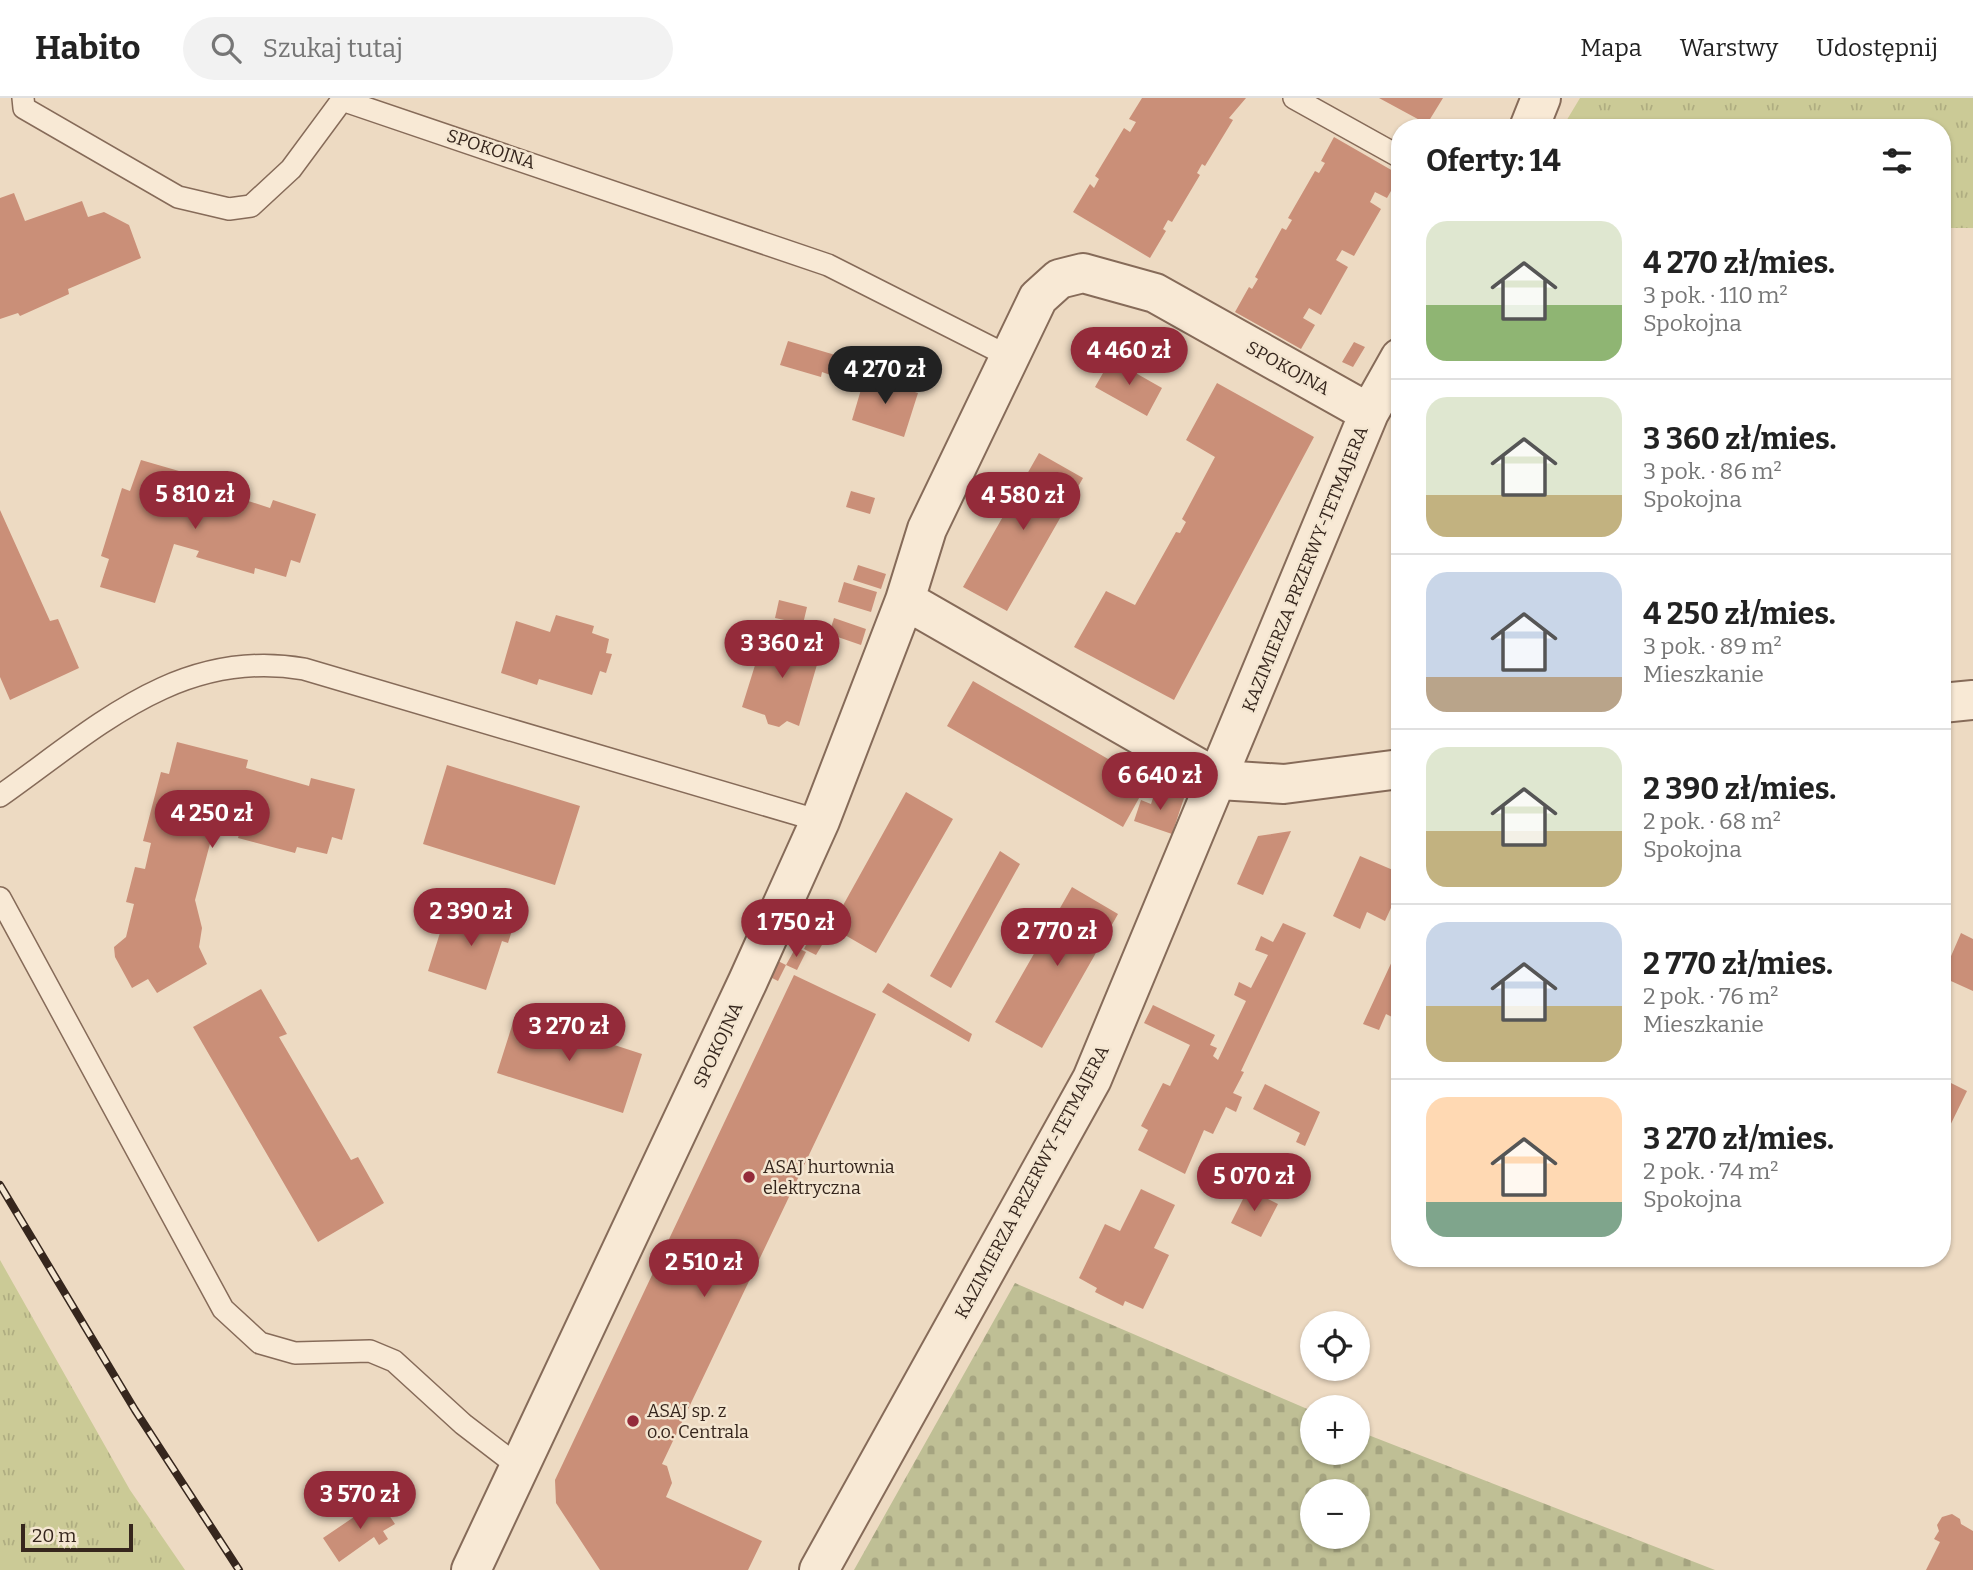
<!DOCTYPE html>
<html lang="pl">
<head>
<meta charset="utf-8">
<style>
	:root { --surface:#fff; --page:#f2f2f2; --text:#222; --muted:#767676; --line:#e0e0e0; --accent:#942b3a }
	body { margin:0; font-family:Bitter,serif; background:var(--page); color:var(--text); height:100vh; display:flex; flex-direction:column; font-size:26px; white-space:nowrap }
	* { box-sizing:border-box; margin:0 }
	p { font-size:23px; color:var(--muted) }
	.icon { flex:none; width:38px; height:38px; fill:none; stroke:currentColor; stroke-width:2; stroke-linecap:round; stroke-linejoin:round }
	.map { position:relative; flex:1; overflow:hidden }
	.drawer { position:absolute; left:1391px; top:21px; width:560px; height:1148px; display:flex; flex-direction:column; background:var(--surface); border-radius:28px; box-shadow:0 2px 5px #0004 }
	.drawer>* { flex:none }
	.controls { position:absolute; left:1300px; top:1213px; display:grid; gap:14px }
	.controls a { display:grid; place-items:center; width:70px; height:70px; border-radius:50%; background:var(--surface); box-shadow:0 2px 5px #0004; font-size:35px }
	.scale { position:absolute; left:21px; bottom:18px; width:112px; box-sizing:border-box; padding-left:7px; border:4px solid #36261d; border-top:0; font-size:19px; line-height:24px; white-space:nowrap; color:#36261d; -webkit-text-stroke:5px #f4e6d1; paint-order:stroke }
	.price { position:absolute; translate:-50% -60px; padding:0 16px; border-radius:24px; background:var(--accent); color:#fff; font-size:23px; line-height:46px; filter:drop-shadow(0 2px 4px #0008) }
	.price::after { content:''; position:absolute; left:50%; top:42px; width:21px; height:16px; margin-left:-10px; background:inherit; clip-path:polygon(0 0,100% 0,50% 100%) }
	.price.current { background:#222; color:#fff }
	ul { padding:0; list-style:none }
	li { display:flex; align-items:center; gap:21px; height:175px; padding:0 35px }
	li+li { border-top:2px solid var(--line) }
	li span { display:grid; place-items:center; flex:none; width:196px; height:140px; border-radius:21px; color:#555 }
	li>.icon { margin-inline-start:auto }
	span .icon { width:84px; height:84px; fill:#fffc; stroke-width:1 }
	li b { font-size:30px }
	h2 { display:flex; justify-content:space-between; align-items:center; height:84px; padding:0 35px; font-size:30px }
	header { display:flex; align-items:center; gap:42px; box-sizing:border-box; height:98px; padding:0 35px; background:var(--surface); border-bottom:2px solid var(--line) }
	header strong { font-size:33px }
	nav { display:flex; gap:38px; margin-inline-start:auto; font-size:24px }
	.search { width:490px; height:63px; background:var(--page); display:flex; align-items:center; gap:18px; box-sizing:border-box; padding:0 24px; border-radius:38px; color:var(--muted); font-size:26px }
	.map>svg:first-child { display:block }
	.grass { fill:url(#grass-tufts) }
	.cemetery { fill:url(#cemetery-stones); fill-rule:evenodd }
	.building { fill:#ca8f78 }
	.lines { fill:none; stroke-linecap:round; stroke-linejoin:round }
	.lane-casing { stroke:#866b59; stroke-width:24 }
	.street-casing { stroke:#866b59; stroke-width:42 }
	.lane { stroke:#f8e9d5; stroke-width:21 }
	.street { stroke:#f8e9d5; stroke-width:38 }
	.rail-casing { stroke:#36261d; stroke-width:8 }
	.rail { stroke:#f4e6d1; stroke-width:5; stroke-dasharray:16; stroke-linecap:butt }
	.poi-dot { fill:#942b3a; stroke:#f4e6d1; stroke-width:2.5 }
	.labels { text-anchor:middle; stroke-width:5; stroke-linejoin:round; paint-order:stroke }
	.street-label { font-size:18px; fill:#36261d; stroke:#f4e6d1 }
	.poi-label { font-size:18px; fill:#36261d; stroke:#f4e6d1; text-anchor:start }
</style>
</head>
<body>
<header>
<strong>Habito</strong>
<div class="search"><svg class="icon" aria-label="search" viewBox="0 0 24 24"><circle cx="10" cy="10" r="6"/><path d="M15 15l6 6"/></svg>Szukaj tutaj</div>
<nav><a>Mapa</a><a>Warstwy</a><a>Udostępnij</a></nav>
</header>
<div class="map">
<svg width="1973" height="1472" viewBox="0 0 1973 1472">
	<defs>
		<pattern id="grass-tufts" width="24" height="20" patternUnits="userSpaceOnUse" patternTransform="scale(1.75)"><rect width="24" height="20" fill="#cbca96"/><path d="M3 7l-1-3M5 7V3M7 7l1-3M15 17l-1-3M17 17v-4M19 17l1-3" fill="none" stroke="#afad81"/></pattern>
		<pattern id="cemetery-stones" width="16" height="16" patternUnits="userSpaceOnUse" patternTransform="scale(1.75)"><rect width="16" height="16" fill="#bfbf95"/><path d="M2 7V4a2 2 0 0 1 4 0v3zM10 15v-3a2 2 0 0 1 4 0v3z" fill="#a5a480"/></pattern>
	</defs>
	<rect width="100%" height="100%" fill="#eddac2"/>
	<!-- grass -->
	<path class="grass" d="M1580,0H1973V130H1943L1942,30H1562Z
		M0,1162L130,1392L185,1472H0Z"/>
	<!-- cemetery -->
	<path class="cemetery" d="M1015,1185L1312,1313V1354H1358V1333L1715,1472H854ZM1312,1393H1358V1438H1312Z"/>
	<!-- building -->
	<path class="building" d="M1142,0H1246L1229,20L1233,22L1205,68L1202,66L1197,75L1200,77L1172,124L1168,122L1163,131L1166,133L1150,160L1073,114L1090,86L1094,90L1099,81L1095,78L1124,30L1130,34L1136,24L1129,21Z
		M1379,0H1443L1427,26Z
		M1334,39L1400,77L1387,100L1375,94L1370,104L1381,111L1354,158L1342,152L1336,162L1348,169L1321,217L1309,210L1303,220L1315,227L1301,251L1235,214L1249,189L1252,191L1258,181L1255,179L1282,130L1286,132L1292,122L1288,120L1315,73L1319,75L1325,65L1321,63Z
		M14,95L25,123L82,103L88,119L104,114L129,127L141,160L68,191L69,196L20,218L18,215L0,221V100Z
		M788,243L842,259L836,279L822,274L821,279L780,267Z
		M1354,244L1365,249L1353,269L1342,264Z
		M1111,261L1162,290L1147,318L1095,289Z
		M865,278L918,295L904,339L852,322Z
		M1217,285L1314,339L1174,602L1074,549L1106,493L1135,507L1176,434L1180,435L1186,424L1182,421L1215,359L1186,342Z
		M1039,355L1083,380L1007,513L963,489Z
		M141,362L210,382L208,390L270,410L273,402L316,416L300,465L291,462L286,479L255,470L254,476L196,459L199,453L174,446L155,505L100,489L109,461L101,458L122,390L130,393Z
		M851,393L875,400L870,416L846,409Z
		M0,412L50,523L58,521L79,570L10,602L0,579Z
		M858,467L886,476L881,491L853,482Z
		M844,484L877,494L871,514L838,504Z
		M779,502L807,509L803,526L775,520Z
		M556,517L594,528L592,535L609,541L606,555L612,556L606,575L600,573L592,597L539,581L537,587L501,575L516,523L550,534Z
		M834,520L866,531L861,547L829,536Z
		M765,535L821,553L799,628L787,623L779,629L768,626L765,617L742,609Z
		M973,583L1148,684L1123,729L947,628Z
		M177,644L248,662L246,670L309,688L311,680L355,691L342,742L332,739L327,756L297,749L295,755L238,740L240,733L215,727L195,802L202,830L199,849L207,866L157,895L148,881L132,890L115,859L114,849L126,839L134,806L126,804L135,769L145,771L151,745L143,743L161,674L169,676Z
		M447,667L580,708L555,787L423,746Z
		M1156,691L1184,700L1172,736L1134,723L1141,702L1151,706Z
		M906,694L953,721L876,855L831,829Z
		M1291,733L1263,797L1237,786L1258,738Z
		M1000,753L1020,766L951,890L930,878Z
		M1360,758L1400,775V790L1385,823L1367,814L1360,831L1333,818Z
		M1072,789L1118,816L1042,950L995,924Z
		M474,810L515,823L508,845L502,843L486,892L428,873L444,822L467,829Z
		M1283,825L1306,835L1241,973L1244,974L1233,995L1242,999L1236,1014L1226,1009L1213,1036L1204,1032L1185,1076L1138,1052L1148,1032L1141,1028L1163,985L1170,988L1190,947L1144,925L1153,907L1215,937L1210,947L1217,950L1213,958L1218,962L1246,903L1234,897L1239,884L1251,890L1268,857L1255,852L1261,838L1273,844Z
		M1961,835L1973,841V893L1942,879Z
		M810,839L822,847L816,857L804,851Z
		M1400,846V907L1394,920L1386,916L1379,932L1363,926Z
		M796,849L806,854L797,872L786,867Z
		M776,862L786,867L778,883L768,878Z
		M794,877L876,916L662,1366L667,1368L672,1385L666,1399L762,1443L748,1472H600L556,1405L555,1382Z
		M888,885L972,936L969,944L882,894Z
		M261,891L287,936L279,939L351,1062L358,1059L384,1105L318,1144L193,929Z
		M516,915L642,956L623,1015L497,975Z
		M1945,973L1949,984L1967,993L1942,1044V974Z
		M1265,986L1320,1014L1305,1048L1296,1044L1300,1035L1253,1011Z
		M1141,1091L1175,1107L1154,1150L1169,1157L1143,1211L1125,1203L1123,1208L1095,1194L1097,1190L1079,1180L1105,1126L1120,1133Z
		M1248,1091L1278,1106L1261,1139L1231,1125Z
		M379,1402L395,1426L383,1433L388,1441L379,1447L374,1439L339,1464L323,1440Z
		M1952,1416L1960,1421L1961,1426L1973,1433V1472H1926L1940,1444L1934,1441L1939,1433L1937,1427L1942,1419Z"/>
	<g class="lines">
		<defs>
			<path id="lane" d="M23,0L24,10L178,99L229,111L251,108L291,71L342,2L828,167L1008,258
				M1294,0L1400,59
				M0,698C95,631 179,549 304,571L820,723
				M0,800L223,1211L260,1245L295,1255L370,1253L394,1263L463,1326L519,1369"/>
			<path id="street" d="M1529,30L1541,0
				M905,502L1219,682L1284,686L1400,671
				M1942,605L1973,602
				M471,1472L748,883L820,723L905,502L927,431L1038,200L1059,181L1083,175L1155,195L1369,315
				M819,1472L1092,981L1369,315L1400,260"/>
		</defs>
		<!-- lane casing -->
		<use href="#lane" class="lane-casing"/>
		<!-- street casing -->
		<use href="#street" class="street-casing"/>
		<!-- lane -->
		<use href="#lane" class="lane"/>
		<!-- street -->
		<use href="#street" class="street"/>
		<defs>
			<path id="rail" d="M0,1087L135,1312L239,1472"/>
		</defs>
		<!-- rail casing -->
		<use href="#rail" class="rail-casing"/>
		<!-- rail -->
		<use href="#rail" class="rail"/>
	</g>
	<!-- markers -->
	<g class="poi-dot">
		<circle cx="749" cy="1079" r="7"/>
		<circle cx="633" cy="1323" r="7"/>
	</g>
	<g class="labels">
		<!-- street labels -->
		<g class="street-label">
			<text transform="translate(491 51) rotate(18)" y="6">SPOKOJNA</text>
			<text transform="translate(1288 270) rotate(29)" y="6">SPOKOJNA</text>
			<text transform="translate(1305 471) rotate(-68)" y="6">KAZIMIERZA PRZERWY-TETMAJERA</text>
			<text transform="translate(718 947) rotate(-65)" y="6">SPOKOJNA</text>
			<text transform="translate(1032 1084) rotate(-62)" y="6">KAZIMIERZA PRZERWY-TETMAJERA</text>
		</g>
		<!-- poi labels -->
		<g class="poi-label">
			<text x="763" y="1075">ASAJ hurtownia<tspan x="763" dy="21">elektryczna</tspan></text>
			<text x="647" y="1319">ASAJ sp. z<tspan x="647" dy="21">o.o. Centrala</tspan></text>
		</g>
	</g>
</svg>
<div class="controls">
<a><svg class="icon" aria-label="locate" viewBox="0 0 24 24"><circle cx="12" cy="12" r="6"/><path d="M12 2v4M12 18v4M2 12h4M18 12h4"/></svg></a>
<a>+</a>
<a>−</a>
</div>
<div class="scale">20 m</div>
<b class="price" style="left:1129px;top:289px">4 460 zł</b>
<b class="price current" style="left:885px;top:308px">4 270 zł</b>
<b class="price" style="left:195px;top:433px">5 810 zł</b>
<b class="price" style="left:1023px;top:434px">4 580 zł</b>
<b class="price" style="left:782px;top:582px">3 360 zł</b>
<b class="price" style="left:1160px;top:714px">6 640 zł</b>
<b class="price" style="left:212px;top:752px">4 250 zł</b>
<b class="price" style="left:471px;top:850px">2 390 zł</b>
<b class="price" style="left:796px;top:861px">1 750 zł</b>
<b class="price" style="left:1057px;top:870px">2 770 zł</b>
<b class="price" style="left:569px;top:965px">3 270 zł</b>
<b class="price" style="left:1254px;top:1115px">5 070 zł</b>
<b class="price" style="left:704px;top:1201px">2 510 zł</b>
<b class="price" style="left:360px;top:1433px">3 570 zł</b>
<section class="drawer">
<h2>Oferty: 14<svg class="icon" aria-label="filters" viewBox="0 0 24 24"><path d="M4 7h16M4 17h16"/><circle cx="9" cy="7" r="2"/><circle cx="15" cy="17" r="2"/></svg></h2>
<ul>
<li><span style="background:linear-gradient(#dfe7d0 60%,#8fb573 0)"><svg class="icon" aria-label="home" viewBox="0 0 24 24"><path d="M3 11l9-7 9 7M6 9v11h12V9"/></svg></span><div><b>4 270 zł/mies.</b><p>3 pok. · 110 m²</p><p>Spokojna</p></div></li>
<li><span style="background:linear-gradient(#dfe7d0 70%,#c2b280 0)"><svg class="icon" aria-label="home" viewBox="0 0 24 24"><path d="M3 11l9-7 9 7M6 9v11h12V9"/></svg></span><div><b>3 360 zł/mies.</b><p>3 pok. · 86 m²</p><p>Spokojna</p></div></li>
<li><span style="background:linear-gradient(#c9d6e8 75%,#b9a48a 0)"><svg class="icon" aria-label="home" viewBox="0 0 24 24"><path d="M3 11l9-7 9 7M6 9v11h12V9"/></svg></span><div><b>4 250 zł/mies.</b><p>3 pok. · 89 m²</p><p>Mieszkanie</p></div></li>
<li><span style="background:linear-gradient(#dfe7d0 60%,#c2b280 0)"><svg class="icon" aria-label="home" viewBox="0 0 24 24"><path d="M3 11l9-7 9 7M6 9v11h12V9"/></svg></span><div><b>2 390 zł/mies.</b><p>2 pok. · 68 m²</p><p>Spokojna</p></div></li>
<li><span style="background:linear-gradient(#c9d6e8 60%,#c2b280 0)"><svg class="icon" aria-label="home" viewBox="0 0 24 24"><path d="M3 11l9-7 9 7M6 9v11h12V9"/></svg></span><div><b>2 770 zł/mies.</b><p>2 pok. · 76 m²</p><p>Mieszkanie</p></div></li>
<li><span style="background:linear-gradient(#ffd9b3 75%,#7fa58c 0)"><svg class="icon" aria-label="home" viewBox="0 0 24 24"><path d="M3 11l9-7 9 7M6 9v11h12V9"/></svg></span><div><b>3 270 zł/mies.</b><p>2 pok. · 74 m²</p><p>Spokojna</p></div></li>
</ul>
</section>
</div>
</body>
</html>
